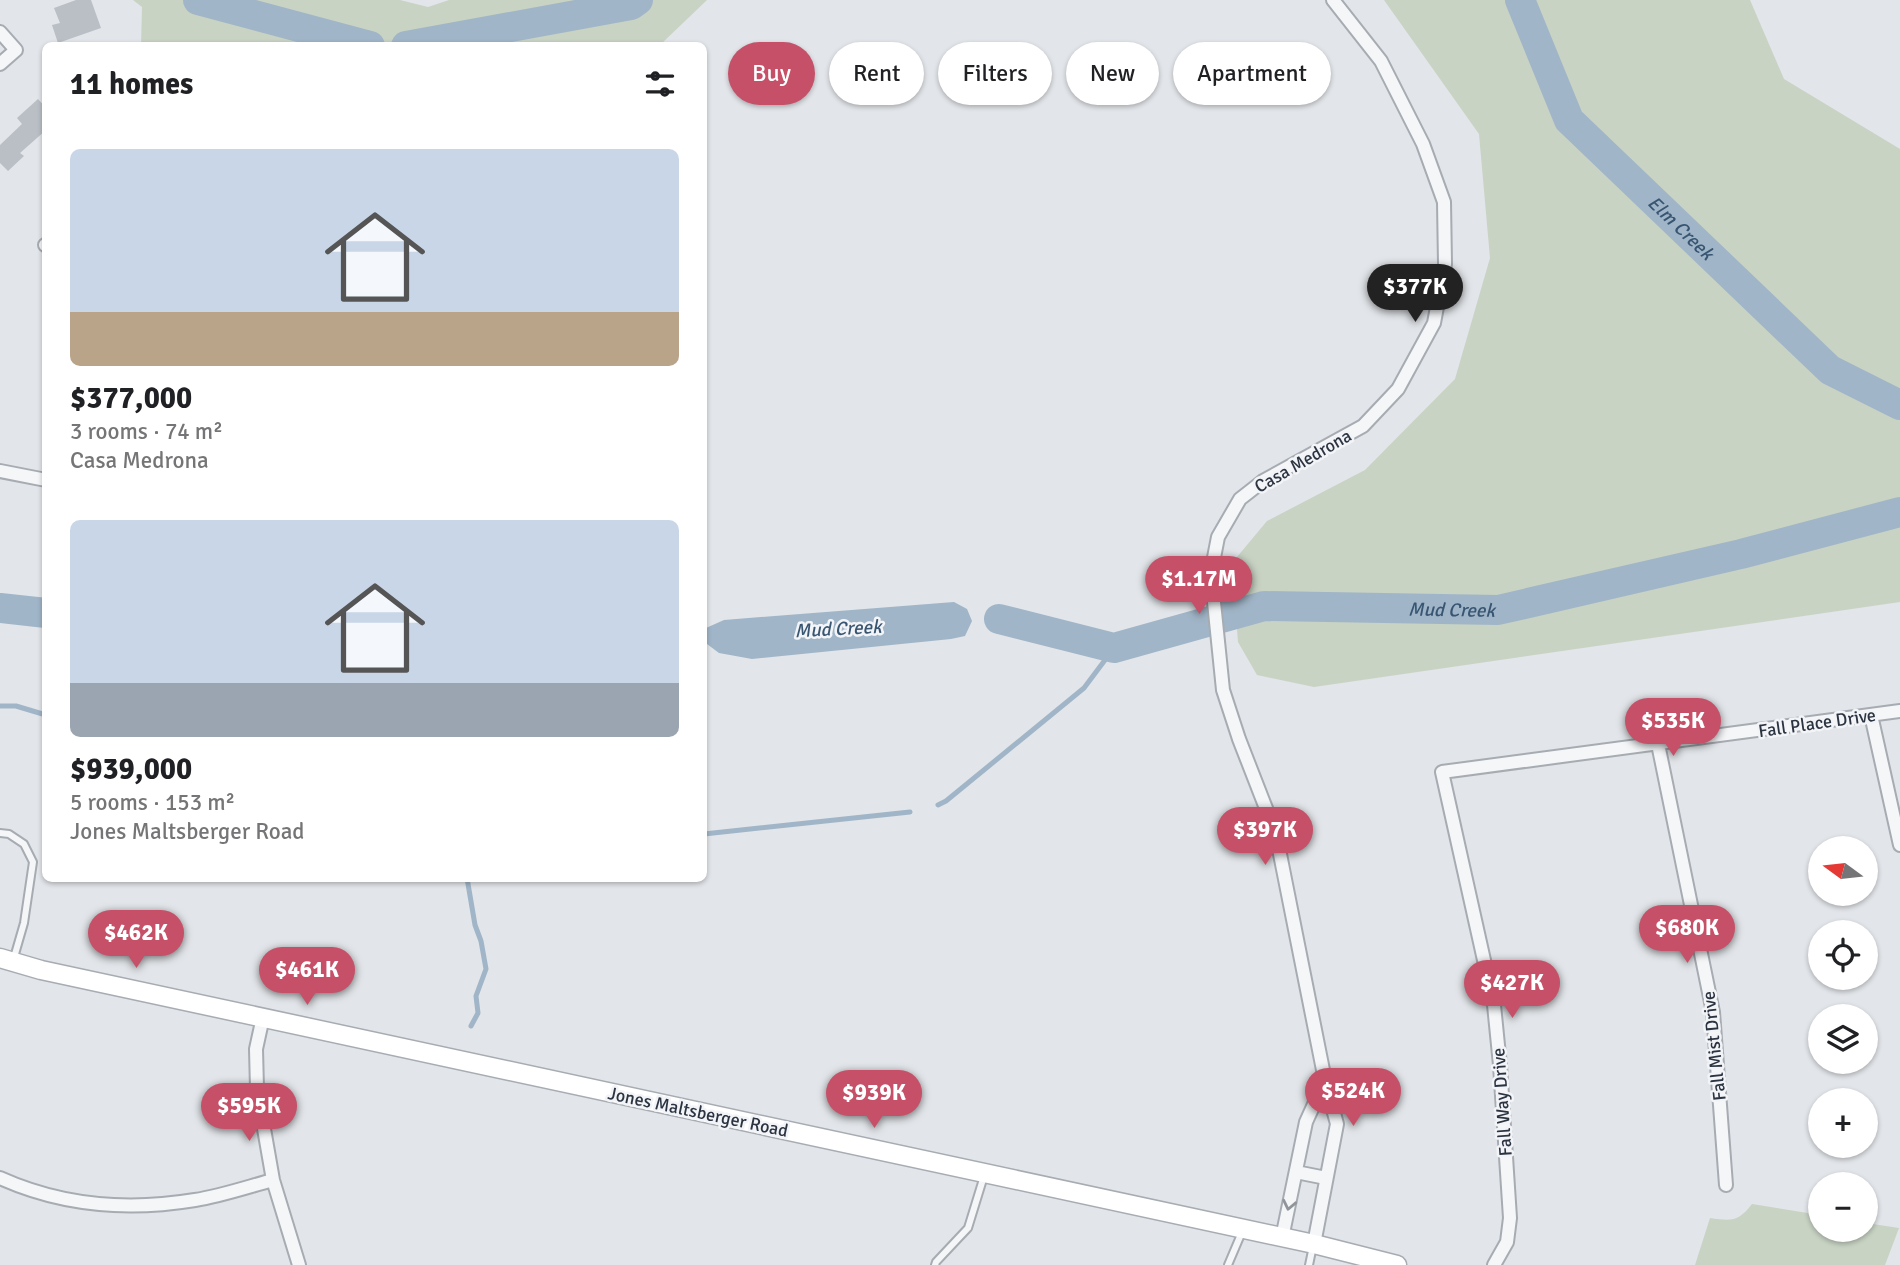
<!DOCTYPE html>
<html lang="en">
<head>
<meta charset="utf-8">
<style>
	:root { --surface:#fff; --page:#f2f2f2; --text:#202124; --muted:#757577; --accent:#c55068 }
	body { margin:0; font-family:Signika,sans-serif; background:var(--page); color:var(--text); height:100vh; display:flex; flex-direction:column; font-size:26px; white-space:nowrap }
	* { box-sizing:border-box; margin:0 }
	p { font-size:23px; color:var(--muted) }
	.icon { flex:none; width:38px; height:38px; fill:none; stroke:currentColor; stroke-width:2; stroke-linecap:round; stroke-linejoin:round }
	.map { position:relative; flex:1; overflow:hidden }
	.sheet { position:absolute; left:42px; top:42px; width:665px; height:840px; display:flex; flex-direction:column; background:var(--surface); border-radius:10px; box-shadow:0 2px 5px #0004 }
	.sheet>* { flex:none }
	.top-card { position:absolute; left:728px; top:42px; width:665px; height:63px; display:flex; gap:14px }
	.needle { width:46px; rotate:285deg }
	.tools { position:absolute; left:1808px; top:836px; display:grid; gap:14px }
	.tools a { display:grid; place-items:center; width:70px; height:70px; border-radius:50%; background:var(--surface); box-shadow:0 2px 5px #0004; font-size:35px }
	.price { position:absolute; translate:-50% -60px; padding:0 16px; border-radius:24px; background:var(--accent); color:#fff; font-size:23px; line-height:46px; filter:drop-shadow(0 2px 4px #0008) }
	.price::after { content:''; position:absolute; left:50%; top:42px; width:21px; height:16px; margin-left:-10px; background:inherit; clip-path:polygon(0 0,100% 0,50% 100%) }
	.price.active { background:#222; color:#fff }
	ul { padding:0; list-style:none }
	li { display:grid; align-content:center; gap:14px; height:371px; padding:0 28px }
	li span { display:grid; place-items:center; height:217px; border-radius:10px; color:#555 }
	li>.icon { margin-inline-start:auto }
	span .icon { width:126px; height:126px; fill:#fffc; stroke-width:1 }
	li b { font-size:30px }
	h2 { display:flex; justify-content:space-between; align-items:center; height:84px; padding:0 28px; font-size:30px }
	.chip { padding:0 24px; border-radius:32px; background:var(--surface); box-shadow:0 2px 5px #0004; font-size:24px; line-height:63px }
	.chip.active { background:var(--accent); color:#fff }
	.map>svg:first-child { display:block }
	.green { fill:#c8d3c4 }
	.water { fill:#a0b5c7 }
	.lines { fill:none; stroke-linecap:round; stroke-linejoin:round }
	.stream { stroke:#a0b5c7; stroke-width:5 }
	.river { stroke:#a0b5c7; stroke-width:30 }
	.building { fill:#babfc6 }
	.service-casing { stroke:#a7acb3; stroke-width:10 }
	.minor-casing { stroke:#a7acb3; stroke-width:16 }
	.secondary-casing { stroke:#a7acb3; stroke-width:21 }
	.service { stroke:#f5f6f8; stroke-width:6 }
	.minor { stroke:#f5f6f8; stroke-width:12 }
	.secondary { stroke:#fff; stroke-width:18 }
	.oneway { stroke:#90959c }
	.labels { text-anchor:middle; stroke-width:5; stroke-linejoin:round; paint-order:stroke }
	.street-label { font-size:18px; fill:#2b3440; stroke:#f2f4f7 }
	.water-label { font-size:19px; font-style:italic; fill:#385572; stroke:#f2f4f7 }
</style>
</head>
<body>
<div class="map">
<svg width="1900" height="1265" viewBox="0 0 1900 1265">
	<rect width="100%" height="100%" fill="#e2e5e9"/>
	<!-- green -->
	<path class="green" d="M133,0H400L428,7L449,0H707L660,45L141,46L142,7Z
		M1384,0H1750L1784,79L1900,149V602L1314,687L1257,675L1238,642L1232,563L1267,521L1365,470L1455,379L1490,258L1479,134Z
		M1752,1204L1820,1215V1230H1866V1223L1899,1228L1885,1265H1695L1710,1218C1732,1221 1738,1222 1752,1204Z"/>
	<!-- water -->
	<path class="water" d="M954,602L967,609L972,621L965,636L951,639L752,659L719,653L707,644L706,628L724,620Z"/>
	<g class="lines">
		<!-- stream -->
		<path class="stream" d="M0,706H16L46,715
			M938,805L946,801L1084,688L1114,648
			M704,834L910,812
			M467,878L475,925L481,941L486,969L476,996L478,1013L471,1026"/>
		<!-- river -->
		<g class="river">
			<path d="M198,0L370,46"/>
			<path id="s1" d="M1520,0L1569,120L1830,370L1900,405"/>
			<path d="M406,46L631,5L638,0"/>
			<path d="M0,608L46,613"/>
			<path id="s2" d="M999,619L1114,648L1264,606L1498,610L1741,554L1900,512"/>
		</g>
	</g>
	<!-- building -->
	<path class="building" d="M76,0H91L101,28L58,43L52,25L60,23L54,8Z
		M38,99L46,108V130L20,153L24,156L8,171L0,163V145L22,124L17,118Z"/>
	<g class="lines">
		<defs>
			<path id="service" d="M0,833L9,834L24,844L33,862L24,923L13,961
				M935,1265L936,1262L968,1228L984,1176
				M1228,1265L1242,1232
				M1309,1265L1313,1246"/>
			<path id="minor" d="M0,32L16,50L0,64
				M45,245H46
				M0,471L46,480
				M1871,715L1900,845
				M1658,744L1713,1012L1726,1185
				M263,1017L256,1049L257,1089L273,1180L299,1265
				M1296,1172L1326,1178
				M0,1178C62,1206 128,1211 195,1200C221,1196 247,1187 273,1180
				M1282,1238L1306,1122L1325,1080
				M1314,1244L1337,1124L1325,1080L1276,834L1239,739L1223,690L1211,573L1218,537L1240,499L1263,481L1363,426L1398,389L1434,323L1445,264L1444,202L1423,144L1381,61L1333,0
				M1494,1265L1507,1242L1510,1218L1500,1065L1494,1005L1442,772L1900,711"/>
			<path id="secondary" d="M0,958L41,970L1314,1244L1397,1265"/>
		</defs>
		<!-- service casing -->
		<use href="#service" class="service-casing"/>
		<!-- minor casing -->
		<use href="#minor" class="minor-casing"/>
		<!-- secondary casing -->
		<use href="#secondary" class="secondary-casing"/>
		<!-- service -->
		<use href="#service" class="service"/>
		<!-- minor -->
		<use href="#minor" class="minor"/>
		<!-- secondary -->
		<use href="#secondary" class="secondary"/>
	</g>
	<!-- one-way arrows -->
	<defs><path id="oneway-chevron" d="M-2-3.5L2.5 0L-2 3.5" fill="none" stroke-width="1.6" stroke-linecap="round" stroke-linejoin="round" transform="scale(1.75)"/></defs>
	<use class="oneway" href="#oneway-chevron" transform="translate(1289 1205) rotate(102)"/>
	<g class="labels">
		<!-- street labels -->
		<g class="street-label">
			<text transform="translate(1303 461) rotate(-30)" y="6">Casa Medrona</text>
			<text transform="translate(1817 723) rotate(-8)" y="6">Fall Place Drive</text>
			<text transform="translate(1714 1046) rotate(-96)" y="6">Fall Mist Drive</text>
			<text transform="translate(1502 1102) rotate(-94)" y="6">Fall Way Drive</text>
			<text transform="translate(698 1112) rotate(12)" y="6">Jones Maltsberger Road</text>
		</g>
		<!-- water labels -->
		<g class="water-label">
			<text dy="7" stroke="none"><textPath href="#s1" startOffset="285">Elm Creek</textPath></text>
			<text dy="7" stroke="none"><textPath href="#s2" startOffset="462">Mud Creek</textPath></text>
			<text transform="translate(838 628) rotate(-3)" y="7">Mud Creek</text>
		</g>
	</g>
</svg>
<div class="tools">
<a><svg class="needle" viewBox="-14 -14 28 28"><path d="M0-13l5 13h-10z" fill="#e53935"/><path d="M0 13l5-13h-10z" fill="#757577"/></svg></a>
<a><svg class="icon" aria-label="locate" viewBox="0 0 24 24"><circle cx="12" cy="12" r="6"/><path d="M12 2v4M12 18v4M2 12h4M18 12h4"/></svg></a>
<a><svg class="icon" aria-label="layers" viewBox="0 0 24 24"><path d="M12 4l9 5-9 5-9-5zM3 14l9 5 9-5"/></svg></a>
<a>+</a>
<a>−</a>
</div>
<b class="price active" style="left:1415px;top:324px">$377K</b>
<b class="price" style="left:1199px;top:616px">$1.17M</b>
<b class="price" style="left:1673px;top:758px">$535K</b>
<b class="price" style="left:1265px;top:867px">$397K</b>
<b class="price" style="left:1687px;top:965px">$680K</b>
<b class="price" style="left:136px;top:970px">$462K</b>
<b class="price" style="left:307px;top:1007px">$461K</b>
<b class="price" style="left:1512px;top:1020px">$427K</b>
<b class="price" style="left:1353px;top:1128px">$524K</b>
<b class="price" style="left:874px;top:1130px">$939K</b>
<b class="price" style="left:249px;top:1143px">$595K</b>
<div class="top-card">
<a class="chip active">Buy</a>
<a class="chip">Rent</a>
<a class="chip">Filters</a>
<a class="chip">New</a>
<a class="chip">Apartment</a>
</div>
<section class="sheet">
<h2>11 homes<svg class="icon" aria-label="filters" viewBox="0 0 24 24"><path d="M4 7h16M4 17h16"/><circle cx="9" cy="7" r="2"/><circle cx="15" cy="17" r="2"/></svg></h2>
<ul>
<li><span style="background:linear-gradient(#c9d6e8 75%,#b9a48a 0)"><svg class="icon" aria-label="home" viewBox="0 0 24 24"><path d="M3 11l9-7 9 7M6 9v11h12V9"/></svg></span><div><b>$377,000</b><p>3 rooms · 74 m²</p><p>Casa Medrona</p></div></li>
<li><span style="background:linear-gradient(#c9d6e8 75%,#9aa5b1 0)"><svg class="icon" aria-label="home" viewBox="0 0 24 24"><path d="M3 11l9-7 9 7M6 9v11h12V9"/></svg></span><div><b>$939,000</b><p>5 rooms · 153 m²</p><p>Jones Maltsberger Road</p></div></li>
</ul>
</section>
</div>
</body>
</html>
